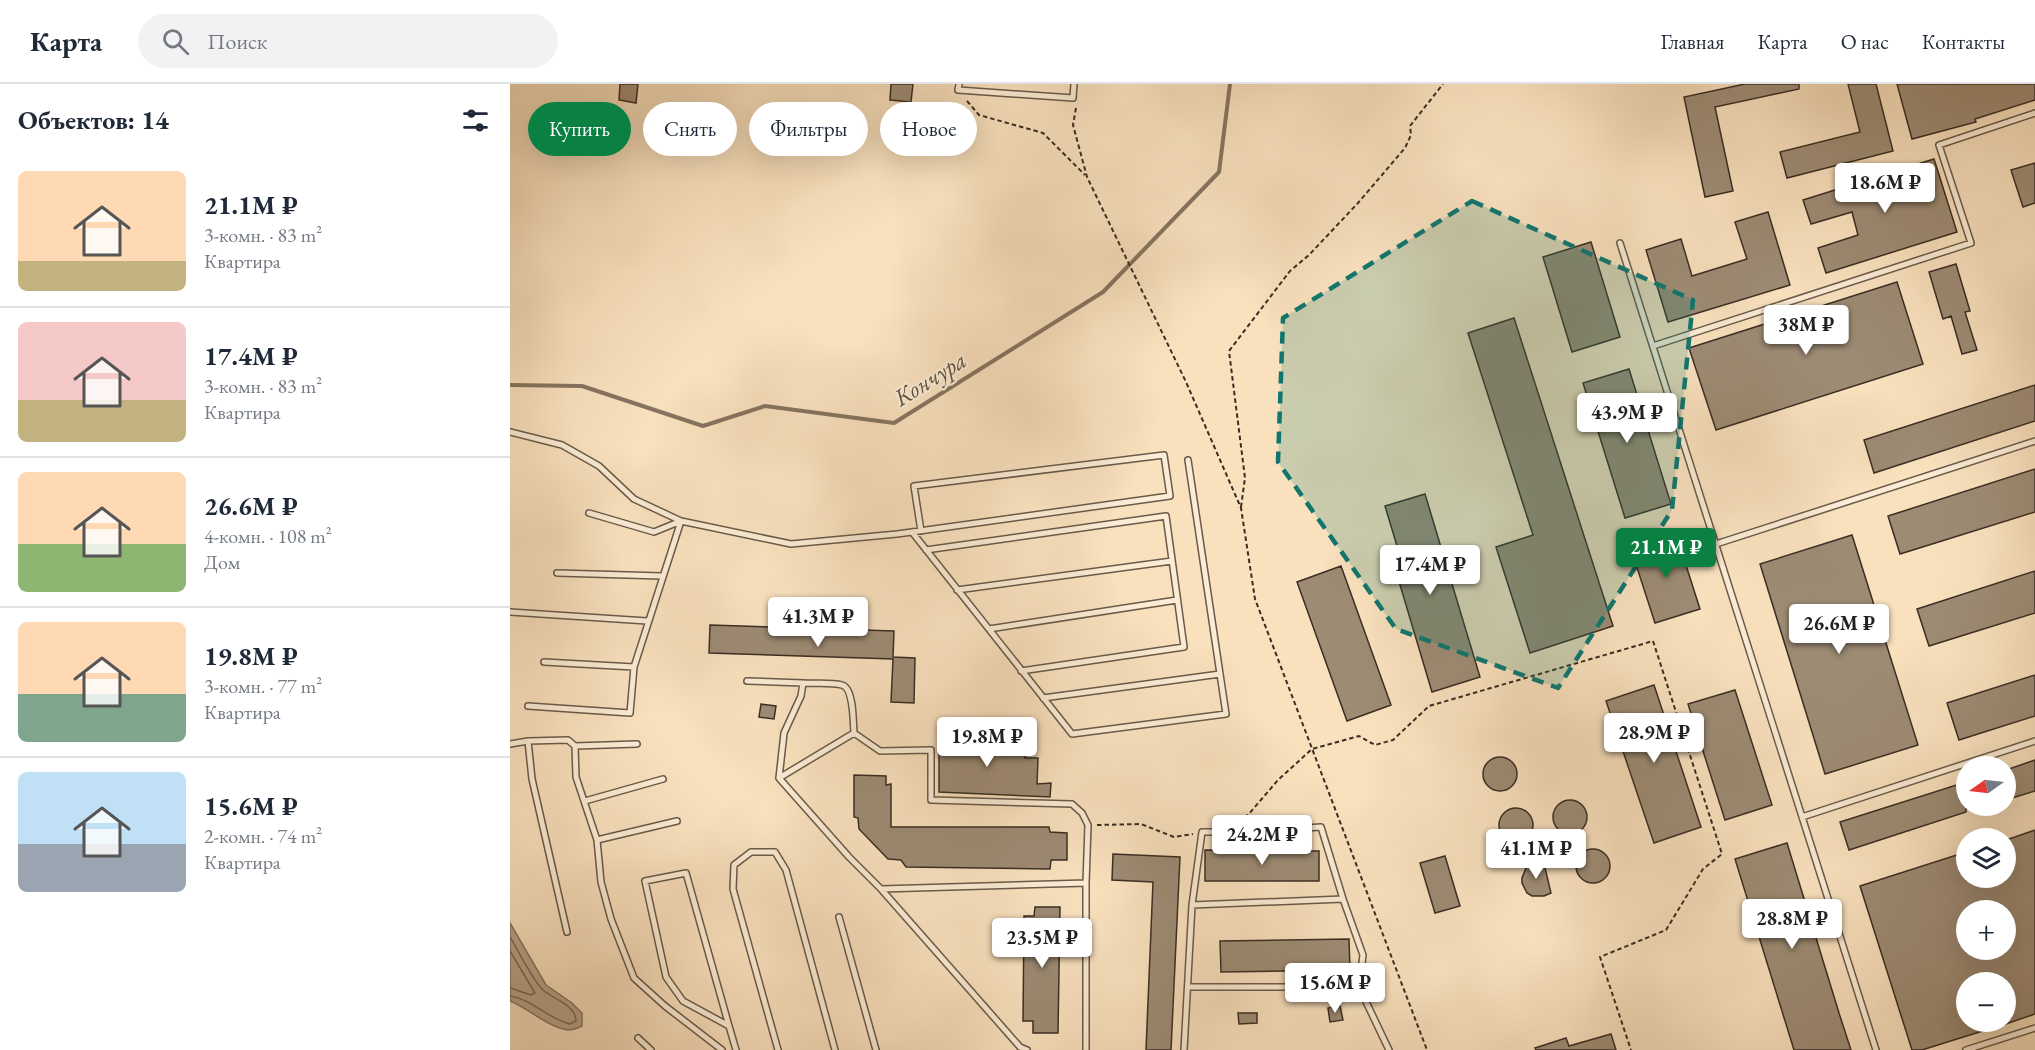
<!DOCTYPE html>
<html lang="ru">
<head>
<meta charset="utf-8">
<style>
	:root { --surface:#fff; --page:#f2f2f3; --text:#1f2937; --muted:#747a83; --line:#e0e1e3; --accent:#0b8043 }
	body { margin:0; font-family:"EB Garamond",serif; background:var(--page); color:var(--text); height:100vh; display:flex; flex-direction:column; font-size:22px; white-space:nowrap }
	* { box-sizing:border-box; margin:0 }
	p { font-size:20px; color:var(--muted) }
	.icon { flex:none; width:33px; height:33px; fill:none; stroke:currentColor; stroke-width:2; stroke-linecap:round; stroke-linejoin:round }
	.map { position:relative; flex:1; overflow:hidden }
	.panel { display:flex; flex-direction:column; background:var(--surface); width:510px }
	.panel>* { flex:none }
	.top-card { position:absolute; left:18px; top:18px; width:570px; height:54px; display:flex; gap:12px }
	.needle { width:39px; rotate:256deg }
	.tools { position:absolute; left:1446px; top:672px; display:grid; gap:12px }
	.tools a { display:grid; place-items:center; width:60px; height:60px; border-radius:50%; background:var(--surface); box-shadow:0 6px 24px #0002; font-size:30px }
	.price { position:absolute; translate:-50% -51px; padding:0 14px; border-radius:6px; background:#fff; color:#222; font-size:20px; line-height:39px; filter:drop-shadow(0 2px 3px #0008) }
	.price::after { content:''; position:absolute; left:50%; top:36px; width:18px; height:14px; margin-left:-9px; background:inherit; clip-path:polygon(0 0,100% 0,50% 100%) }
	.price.selected { background:var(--accent); color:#fff }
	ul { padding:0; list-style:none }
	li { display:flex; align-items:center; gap:18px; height:150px; padding:0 18px }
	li+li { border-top:2px solid var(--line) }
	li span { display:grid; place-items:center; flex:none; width:168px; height:120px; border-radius:9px; color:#555 }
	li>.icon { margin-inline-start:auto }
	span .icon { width:72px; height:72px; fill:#fffc; stroke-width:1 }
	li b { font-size:26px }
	h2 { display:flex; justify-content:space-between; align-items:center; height:72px; padding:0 18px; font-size:26px }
	.pill { padding:0 21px; border-radius:27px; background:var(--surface); box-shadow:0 6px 24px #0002; font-size:21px; line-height:54px }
	.pill.selected { background:var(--accent); color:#fff }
	header { display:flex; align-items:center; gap:36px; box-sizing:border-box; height:84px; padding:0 30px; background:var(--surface); border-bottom:2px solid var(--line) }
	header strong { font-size:28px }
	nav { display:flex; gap:33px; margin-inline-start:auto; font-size:21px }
	.search { width:420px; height:54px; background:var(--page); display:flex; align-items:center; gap:15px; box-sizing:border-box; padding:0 21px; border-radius:33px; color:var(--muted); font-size:22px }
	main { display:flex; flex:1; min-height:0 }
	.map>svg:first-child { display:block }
	.water { fill:#b8a489; stroke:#867460; stroke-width:1.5 }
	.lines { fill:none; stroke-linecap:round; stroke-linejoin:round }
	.shore { stroke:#796856; stroke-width:1.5 }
	.stream { stroke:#867460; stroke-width:4 }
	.building { fill:#9d8b74; stroke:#3a2d23; stroke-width:1.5; fill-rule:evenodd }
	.service-casing { stroke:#6a5a4a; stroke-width:8 }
	.path { stroke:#3a2d23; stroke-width:2; stroke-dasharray:4.5 3; stroke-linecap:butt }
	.service { stroke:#fbecd5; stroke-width:5 }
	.marked { fill:#0f766e; fill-opacity:0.2; stroke:#0f766e; stroke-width:4.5; stroke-dasharray:12 8; stroke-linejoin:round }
	.labels { text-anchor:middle; stroke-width:4.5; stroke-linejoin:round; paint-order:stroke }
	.water-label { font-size:24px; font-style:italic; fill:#605142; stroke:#fbecd5 }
</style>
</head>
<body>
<header>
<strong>Карта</strong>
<div class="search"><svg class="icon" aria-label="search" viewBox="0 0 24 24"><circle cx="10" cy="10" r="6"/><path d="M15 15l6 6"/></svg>Поиск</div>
<nav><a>Главная</a><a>Карта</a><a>О нас</a><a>Контакты</a></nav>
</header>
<main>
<section class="panel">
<h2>Объектов: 14<svg class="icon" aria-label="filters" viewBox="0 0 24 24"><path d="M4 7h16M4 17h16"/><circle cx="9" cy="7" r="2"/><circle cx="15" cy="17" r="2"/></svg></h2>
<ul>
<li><span style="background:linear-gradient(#ffd9b3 75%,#c2b280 0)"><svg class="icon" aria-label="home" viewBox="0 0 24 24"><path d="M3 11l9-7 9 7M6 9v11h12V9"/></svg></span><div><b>21.1M ₽</b><p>3-комн. · 83 m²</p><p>Квартира</p></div></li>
<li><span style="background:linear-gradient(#f6c9c9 65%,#c2b280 0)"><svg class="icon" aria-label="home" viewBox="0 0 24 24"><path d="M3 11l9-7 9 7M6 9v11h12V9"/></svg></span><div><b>17.4M ₽</b><p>3-комн. · 83 m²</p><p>Квартира</p></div></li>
<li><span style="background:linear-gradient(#ffd9b3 60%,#8fb573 0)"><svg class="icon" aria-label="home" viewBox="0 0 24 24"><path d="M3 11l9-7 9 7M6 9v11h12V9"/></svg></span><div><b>26.6M ₽</b><p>4-комн. · 108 m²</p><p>Дом</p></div></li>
<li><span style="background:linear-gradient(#ffd9b3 60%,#7fa58c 0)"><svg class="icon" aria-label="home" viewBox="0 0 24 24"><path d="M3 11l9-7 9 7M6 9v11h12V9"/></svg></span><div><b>19.8M ₽</b><p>3-комн. · 77 m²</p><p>Квартира</p></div></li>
<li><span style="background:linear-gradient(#bfe0f5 60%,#9aa5b1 0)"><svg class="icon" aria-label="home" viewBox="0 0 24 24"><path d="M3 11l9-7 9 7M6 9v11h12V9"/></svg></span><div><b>15.6M ₽</b><p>2-комн. · 74 m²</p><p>Квартира</p></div></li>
</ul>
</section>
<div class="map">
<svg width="1525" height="966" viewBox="0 0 1525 966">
	<rect width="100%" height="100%" fill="#f9e1be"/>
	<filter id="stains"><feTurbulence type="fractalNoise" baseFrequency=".00333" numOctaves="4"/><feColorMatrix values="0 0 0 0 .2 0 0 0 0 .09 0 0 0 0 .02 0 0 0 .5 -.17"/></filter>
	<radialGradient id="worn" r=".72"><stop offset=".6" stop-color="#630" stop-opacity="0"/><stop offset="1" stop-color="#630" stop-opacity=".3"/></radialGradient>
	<!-- water -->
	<path class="water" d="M0,839L36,901L62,919L72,929V942C68,944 63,946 58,946C39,944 18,924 0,917Z"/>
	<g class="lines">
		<!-- shore -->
		<path class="shore" d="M0,853C8,866 23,897 33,906C43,915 66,921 66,937L60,940C38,935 22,915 0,912
			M0,867L25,909L21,911L0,904"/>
		<!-- stream -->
		<path class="stream" d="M0,301L72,302L193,342L255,322L384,339L593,208L709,88L720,0"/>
	</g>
	<!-- building -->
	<path class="building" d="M110,0H128L126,19L109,16Z
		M381,0H403L401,18L380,16Z
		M1235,0H1289V5L1205,23L1223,107L1195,113L1174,13Z
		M1338,0H1366L1383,67L1277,94L1270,68L1350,48Z
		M1387,0H1525V16L1465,35L1466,38L1402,55Z
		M1424,75L1447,148L1316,189L1308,164L1348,151L1342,128L1301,140L1293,116Z
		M1525,79V119L1513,123L1501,86Z
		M1258,128L1280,201L1158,238L1136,166L1171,155L1182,192L1237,175L1225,138Z
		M1081,158L1110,253L1062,268L1033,173Z
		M1446,180L1460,227L1455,228L1467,266L1452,270L1441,232L1433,235L1419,188Z
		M1387,198L1413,280L1206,346L1179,264Z
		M1004,234L1103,542L1020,569L986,463L1023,451L958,249Z
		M1119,285L1161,420L1115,434L1073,299Z
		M1525,301V337L1364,389L1354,356Z
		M1525,385V428L1390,470L1378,432Z
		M915,410L970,593L922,608L882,474L890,472L875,422Z
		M1166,450L1190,525L1145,539L1121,465Z
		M1342,451L1408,661L1315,690L1250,480Z
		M831,482L881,621L837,637L787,498Z
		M1525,487V529L1419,562L1407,525Z
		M200,541L384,547L383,573L405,574L404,619L381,618L383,575L199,569Z
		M1525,591V632L1449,656L1437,619Z
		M1144,601L1191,743L1144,759L1096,617Z
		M1225,606L1262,721L1215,736L1178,620Z
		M251,620L266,622L264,635L249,633Z
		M429,651H489V664H515V674H528L527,700L541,699L540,713L429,708Z
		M973 690a17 17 0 1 1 34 0a17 17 0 1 1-34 0Z
		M1525,676V707L1496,716V686Z
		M344,691L376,692V701L381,700V743H539L540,748L557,749V776H541L540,785L396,783L391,776L378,775L349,745L348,734L344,733Z
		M1456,698V728L1339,766L1330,738Z
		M1043 733a17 17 0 1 1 34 0a17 17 0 1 1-34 0Z
		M989 741a17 17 0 1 1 34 0a17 17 0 1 1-34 0Z
		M1525,746V930L1496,940V898H1456V938H1494L1495,940L1412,966H1402L1350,802L1456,768V794H1496V756ZM1456,826H1496V866H1456Z
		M1277,759L1329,929L1341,966H1284L1225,775Z
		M1066 782a17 17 0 1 1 34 0a17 17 0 1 1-34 0Z
		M695,766L809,767V797H695Z
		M603,770L670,773L661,966H636L643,798L602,796Z
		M935,772L950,822L925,829L910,779Z
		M1026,779H1040L1035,784L1041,809L1034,812H1022L1017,809L1012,799V794L1016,784Z
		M525,823H550L548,949H523V937H513L514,832H524Z
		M839,855L840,886L711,888L710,857Z
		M830,922L833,936L820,938L818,924Z
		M728,929H747V939L729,940Z
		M1101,950L1106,966H1026L1025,964L1056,954L1059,962Z"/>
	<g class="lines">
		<defs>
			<path id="service" d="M449,0L448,6L563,14L564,0
				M1110,159L1366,966
				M1143,262L1461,159L1429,61L1525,29
				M0,348L52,361L89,382L124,415L171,437L281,460L387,450L402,448L660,412L654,371L404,402L411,447
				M79,429L144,448L171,437
				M402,448L562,650L716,630L678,376
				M1206,460L1525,357
				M416,466L656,432L674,563L511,587
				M47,489L152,492
				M447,506L662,477
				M0,528L137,537
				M479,545L667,516
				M34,578L124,583
				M237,597L293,599L291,612L274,649L269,694L339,773L371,805L576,799V966
				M293,599C305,600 321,598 332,601C344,604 343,638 344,649
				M533,614L710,590
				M18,622L120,629L124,583L171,437
				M0,660L18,657
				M65,662L127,660
				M269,694L344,649L370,667L421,666V716L562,720L572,729L578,741L576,799
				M75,717L153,695
				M1292,733L1525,657
				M87,756L167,737
				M371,805L510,963L517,966
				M682,821L833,815
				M329,833L366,966
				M57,848L22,695L18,657L58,656L65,662L66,693L87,756L91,798L101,835L124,894L155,922L212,966
				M678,903H849
				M219,942L173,917L156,893L135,797L176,789L219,942L226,966
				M128,954L141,966
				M268,966L223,805L224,781L241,768H265L276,786L325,966
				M674,966L682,821L692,748H732L811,743L833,815L853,871L849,903L879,966
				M1456,966L1525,944"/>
		</defs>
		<!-- service casing -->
		<use href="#service" class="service-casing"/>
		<!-- path -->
		<path class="path" d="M457,17L469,31L533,49L575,91
			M566,24L563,41L577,93L676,298L731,424L745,515L917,966
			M731,423L735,394L719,267L780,187L799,171L848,119L895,64L901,51L900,42L933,0
			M720,738L738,731L768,696L802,665L849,652L865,661L883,656L919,622L1143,557L1212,770L1193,785L1156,846L1090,873L1121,966
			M587,741L631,740L664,753L683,750"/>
		<!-- service -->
		<use href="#service" class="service"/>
	</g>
	<!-- marked area -->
	<path class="marked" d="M962,117L1183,216L1162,426L1048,604L886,545L768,378L773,234Z"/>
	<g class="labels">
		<!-- water labels -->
		<g class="water-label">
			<text transform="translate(420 295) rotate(-32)" y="8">Кончура</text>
		</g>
	</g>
	<rect width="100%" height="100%" filter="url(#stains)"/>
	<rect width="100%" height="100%" fill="url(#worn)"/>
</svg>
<div class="tools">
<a><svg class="needle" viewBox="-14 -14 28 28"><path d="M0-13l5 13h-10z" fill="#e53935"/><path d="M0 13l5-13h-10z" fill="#747a83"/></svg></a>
<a><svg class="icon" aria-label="layers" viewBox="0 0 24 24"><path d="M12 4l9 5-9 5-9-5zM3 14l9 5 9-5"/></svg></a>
<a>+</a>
<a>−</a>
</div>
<b class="price" style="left:1375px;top:130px">18.6M ₽</b>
<b class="price" style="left:1296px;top:272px">38M ₽</b>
<b class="price" style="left:1117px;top:360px">43.9M ₽</b>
<b class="price selected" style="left:1156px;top:495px">21.1M ₽</b>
<b class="price" style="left:920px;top:512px">17.4M ₽</b>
<b class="price" style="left:308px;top:564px">41.3M ₽</b>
<b class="price" style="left:1329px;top:571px">26.6M ₽</b>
<b class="price" style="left:1144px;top:680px">28.9M ₽</b>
<b class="price" style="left:477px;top:684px">19.8M ₽</b>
<b class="price" style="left:752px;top:782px">24.2M ₽</b>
<b class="price" style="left:1026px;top:796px">41.1M ₽</b>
<b class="price" style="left:1282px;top:866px">28.8M ₽</b>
<b class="price" style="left:532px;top:885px">23.5M ₽</b>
<b class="price" style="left:825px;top:930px">15.6M ₽</b>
<div class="top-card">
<a class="pill selected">Купить</a>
<a class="pill">Снять</a>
<a class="pill">Фильтры</a>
<a class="pill">Новое</a>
</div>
</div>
</main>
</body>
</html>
